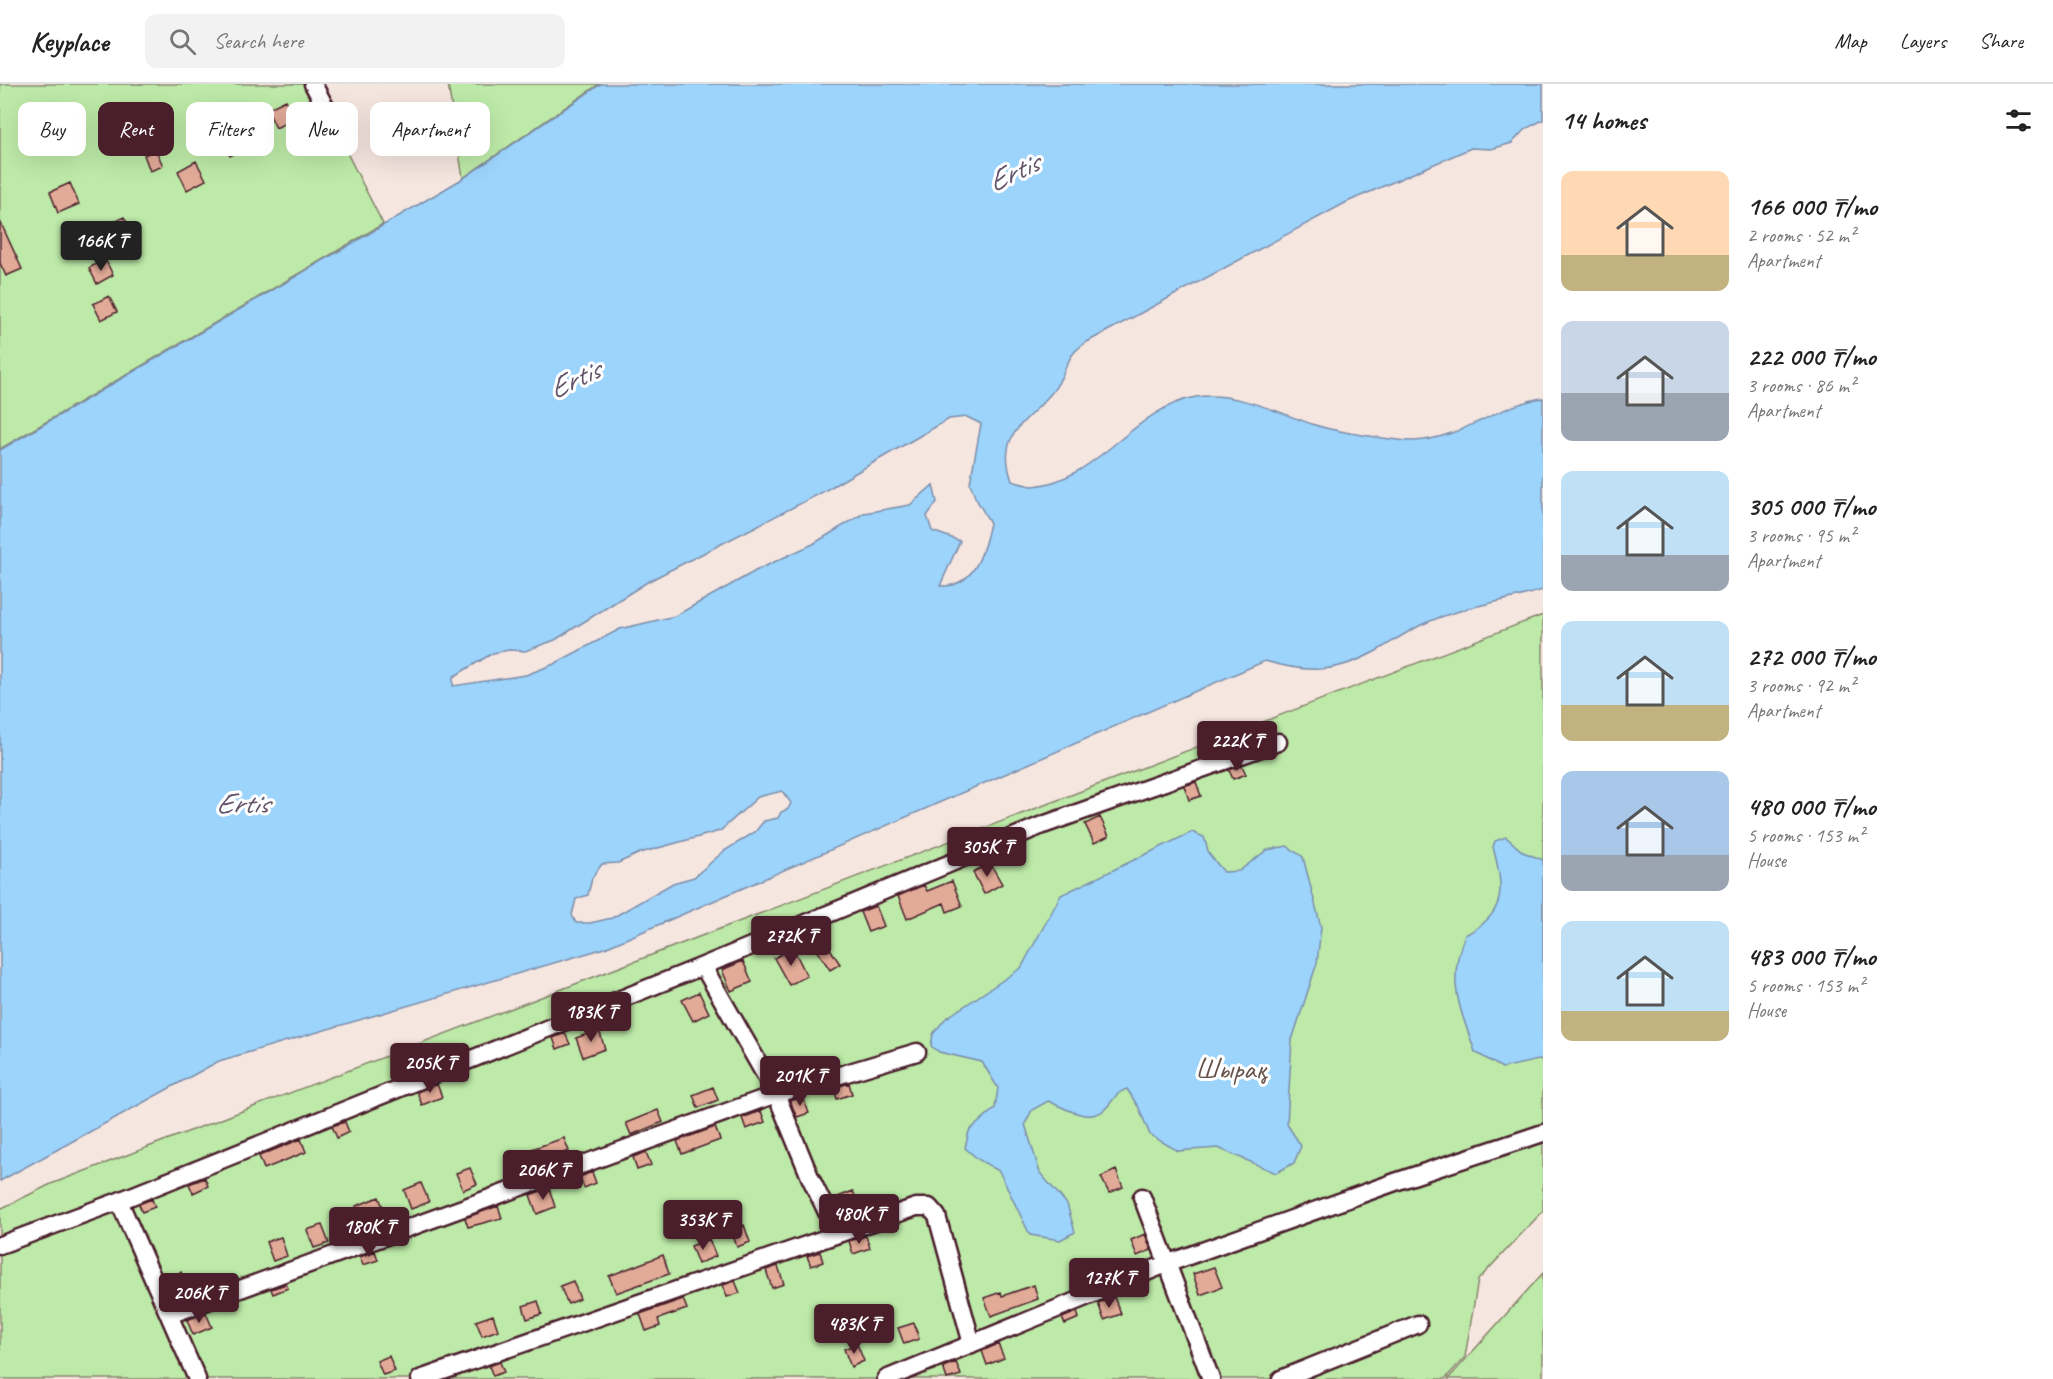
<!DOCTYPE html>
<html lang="en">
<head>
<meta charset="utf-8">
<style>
	:root { --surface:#fff; --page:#f2f2f2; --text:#222; --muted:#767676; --line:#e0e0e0; --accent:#4a1f2b }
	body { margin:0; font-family:Caveat,sans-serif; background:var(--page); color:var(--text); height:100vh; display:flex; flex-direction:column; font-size:22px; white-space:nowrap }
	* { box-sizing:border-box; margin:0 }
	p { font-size:20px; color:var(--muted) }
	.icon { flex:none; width:33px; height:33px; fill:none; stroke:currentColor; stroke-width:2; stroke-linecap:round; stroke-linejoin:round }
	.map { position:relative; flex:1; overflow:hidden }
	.details { display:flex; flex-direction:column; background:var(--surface); width:510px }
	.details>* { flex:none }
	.banner { position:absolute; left:18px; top:18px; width:570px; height:54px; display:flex; gap:12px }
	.price { position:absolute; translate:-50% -51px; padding:0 14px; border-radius:6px; background:var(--accent); color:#fff; font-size:20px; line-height:39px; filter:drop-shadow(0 2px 3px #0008) }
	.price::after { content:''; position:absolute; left:50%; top:36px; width:18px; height:14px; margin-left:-9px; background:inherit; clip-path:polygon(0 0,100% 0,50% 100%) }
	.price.on { background:#222; color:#fff }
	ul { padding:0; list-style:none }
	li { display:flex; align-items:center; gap:18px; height:150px; padding:0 18px }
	li span { display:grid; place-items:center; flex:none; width:168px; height:120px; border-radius:12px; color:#555 }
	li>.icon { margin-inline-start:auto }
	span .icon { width:72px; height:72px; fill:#fffc; stroke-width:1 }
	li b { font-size:26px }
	h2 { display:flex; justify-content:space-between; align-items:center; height:72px; padding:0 18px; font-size:26px }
	.chip { padding:0 21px; border-radius:12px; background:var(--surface); box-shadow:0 6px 24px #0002; font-size:21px; line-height:54px }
	.chip.on { background:var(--accent); color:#fff }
	header { display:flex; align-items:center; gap:36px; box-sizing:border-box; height:84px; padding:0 30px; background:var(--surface); border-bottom:2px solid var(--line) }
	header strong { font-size:28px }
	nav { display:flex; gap:33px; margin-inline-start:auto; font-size:21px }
	.search { width:420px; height:54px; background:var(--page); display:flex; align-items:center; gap:15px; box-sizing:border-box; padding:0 21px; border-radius:12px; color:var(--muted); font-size:22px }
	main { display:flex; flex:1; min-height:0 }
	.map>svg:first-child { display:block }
	.green { fill:#bdeaa8; stroke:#84846a; stroke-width:1.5 }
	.water { fill:#9cd4fc; stroke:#7b8ca8; stroke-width:1.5; fill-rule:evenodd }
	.building { fill:#e2ab98; stroke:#4a1f2b; stroke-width:1.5 }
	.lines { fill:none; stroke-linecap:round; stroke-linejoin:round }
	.street-casing { stroke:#4a1f2b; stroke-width:21 }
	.street { stroke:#fff; stroke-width:16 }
	.labels { text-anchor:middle; stroke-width:6; stroke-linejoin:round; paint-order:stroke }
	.park-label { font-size:28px; fill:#67524a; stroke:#fff }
	.water-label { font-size:30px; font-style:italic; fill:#63556a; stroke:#fff }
</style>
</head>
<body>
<header>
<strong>Keyplace</strong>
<div class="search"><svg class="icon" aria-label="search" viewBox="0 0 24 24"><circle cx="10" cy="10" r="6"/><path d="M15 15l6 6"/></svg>Search here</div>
<nav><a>Map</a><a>Layers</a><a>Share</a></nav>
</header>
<main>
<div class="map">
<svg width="1543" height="1295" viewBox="0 0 1543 1295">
	<rect width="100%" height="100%" fill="#f6e6e0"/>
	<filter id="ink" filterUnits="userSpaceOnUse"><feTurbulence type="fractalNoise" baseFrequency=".0167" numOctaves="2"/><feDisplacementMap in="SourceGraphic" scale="12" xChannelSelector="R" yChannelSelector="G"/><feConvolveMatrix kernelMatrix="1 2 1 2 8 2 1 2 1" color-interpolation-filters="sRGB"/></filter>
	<g filter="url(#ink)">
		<!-- green -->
		<path class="green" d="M0,0H312L383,140L0,365Z
			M448,0H599L463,94Z
			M1543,531V1127L1478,1196L1465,1273L1445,1295H0V1125L51,1100Z
			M1543,1189V1295H1448Z"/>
		<!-- water -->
		<path class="water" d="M601,0H1543V36L1525,45L1512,59L1491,65L1471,64L1347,118L1087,258C1083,261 1076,265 1073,270C1066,278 1063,295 1053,307C1028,339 995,348 1012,397C1019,399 1027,402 1034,402C1099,395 1134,324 1196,313C1236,307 1278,329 1315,341C1332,347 1396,357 1414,357C1461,355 1497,321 1543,314V506C1504,518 1465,522 1428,538C1411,545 1395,556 1380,565C1338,589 1309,590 1265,577L605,864L219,977L0,1097V366L462,95ZM967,333L981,340L970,399L975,413L990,439C984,467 975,504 940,502L960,457L932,447L927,432L937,418L933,401L910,421L864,429L813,460L759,485L675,532L620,545L554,580L526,591L453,602V593L493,569L509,566L525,567L555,556L649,497L819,410L949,335ZM782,707L791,719L788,725L781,728L778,734L764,737L755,748L724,767L694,793L673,799L612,834L590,839H576L572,831L576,815L588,811L592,794L602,780L618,779L640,769L720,747L758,713Z
			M1192,748L1204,753L1209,770L1224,788L1239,787L1267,766L1287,762L1303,773L1321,843L1317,879L1292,956L1287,1040L1301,1062L1294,1079L1276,1089L1218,1064L1178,1067L1150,1051L1139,1024L1127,1005C1115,1009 1114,1016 1106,1024C1090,1041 1065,1024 1048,1017L1032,1026L1025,1040L1040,1089L1067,1120L1075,1148L1060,1156L1030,1151L999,1087L979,1076L965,1064L969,1047L995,1024L998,1004L982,978L939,968L931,962L933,950L945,935L1021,884L1061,811Z
			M1506,753L1523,768L1543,776V975L1502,984L1475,968C1460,923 1446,898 1465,851C1507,830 1504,805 1493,763L1495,757Z"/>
		<!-- building -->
		<path class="building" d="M286,16L295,34L276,44L267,25Z
			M135,21L144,42L123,50L114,30Z
			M73,25L81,46L61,54L52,33Z
			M240,43L249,62L230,72L221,53Z
			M156,66L163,82L150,87L144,71Z
			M196,77L206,96L187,106L178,87Z
			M70,99L79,120L58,129L50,108Z
			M124,133L132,148L117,157L108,141Z
			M0,137L22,185L6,192L0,179Z
			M105,175L113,191L97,200L89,184Z
			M109,212L117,228L101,236L93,220Z
			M1242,682L1246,690L1233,695L1229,686Z
			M1196,698L1201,712L1189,716L1184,702Z
			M1100,733L1109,752L1094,759L1085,740Z
			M990,779L1002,800L984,810L973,788Z
			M952,797L962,822L947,828L944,819L907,835L898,812L924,801L927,807Z
			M876,822L884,842L868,848L860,828Z
			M825,857L840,880L830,886L815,863Z
			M793,864L807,892L789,901L774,874Z
			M743,877L752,898L731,907L722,886Z
			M699,908L709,929L693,937L682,916Z
			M599,946L605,965L583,973L576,954Z
			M565,949L570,960L557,965L553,954Z
			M787,976L794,994L781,998L773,982Z
			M849,999L852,1010L837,1015L834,1004Z
			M437,1000L442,1013L422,1021L417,1008Z
			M713,1003L718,1016L698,1024L693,1011Z
			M803,1013L809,1029L797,1033L790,1017Z
			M658,1026L663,1038L631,1051L626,1039Z
			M761,1027L765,1038L746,1045L742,1034Z
			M345,1038L349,1048L337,1054L332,1042Z
			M715,1043L720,1056L682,1070L677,1057Z
			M564,1054L569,1067L528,1082L523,1068Z
			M301,1055L306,1068L264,1085L259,1072Z
			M646,1068L651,1081L637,1086L633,1073Z
			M470,1084L477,1100L463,1106L456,1089Z
			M1116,1086L1123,1103L1109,1109L1101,1093Z
			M592,1088L596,1099L584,1104L580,1093Z
			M205,1094L208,1102L193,1109L189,1100Z
			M421,1099L429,1118L411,1125L404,1106Z
			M549,1104L555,1123L537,1130L530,1111Z
			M853,1107L859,1121L844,1127L838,1113Z
			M379,1113L387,1134L365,1145L356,1122Z
			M152,1115L155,1123L142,1128L139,1120Z
			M498,1122L502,1134L468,1143L465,1134Z
			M322,1141L329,1159L314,1164L307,1146Z
			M744,1141L750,1158L737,1163L731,1146Z
			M1145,1150L1151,1166L1137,1172L1131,1156Z
			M866,1152L870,1164L853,1170L849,1157Z
			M281,1153L287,1172L273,1177L266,1158Z
			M709,1155L716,1172L698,1180L691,1162Z
			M375,1167L378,1176L363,1181L360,1173Z
			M820,1168L823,1178L811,1182L807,1172Z
			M663,1171L669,1190L616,1209L609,1192Z
			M778,1182L784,1200L772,1204L766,1186Z
			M1214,1183L1222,1203L1200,1211L1193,1190Z
			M181,1188L188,1205L177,1210L170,1193Z
			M573,1197L580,1215L568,1220L560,1202Z
			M735,1197L740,1209L727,1213L723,1201Z
			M286,1200L288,1204L273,1210L271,1205Z
			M1034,1201L1038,1215L991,1232L984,1214L1001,1208L1002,1212Z
			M1114,1213L1121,1230L1104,1236L1098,1219Z
			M683,1215L687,1225L658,1235L660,1242L646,1247L640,1230Z
			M538,1217L542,1230L527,1235L523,1222Z
			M1077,1228L1079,1234L1065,1240L1062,1234Z
			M206,1229L212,1243L193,1251L187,1236Z
			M493,1231L498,1246L482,1252L476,1237Z
			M914,1239L919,1255L904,1260L898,1244Z
			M857,1260L864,1277L851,1283L844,1265Z
			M998,1260L1004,1274L987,1281L982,1267Z
			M389,1272L395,1287L383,1291L377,1277Z
			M500,1278L504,1288L493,1292L489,1282Z
			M956,1278L961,1291L947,1295L943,1283Z"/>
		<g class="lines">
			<defs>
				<path id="street" d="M313,0L337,45
					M703,882L776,1010L810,1093L837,1149
					M1142,1113L1211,1295
					M119,1117L197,1295
					M0,1161L119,1117L703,882L1040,742L1278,658
					M169,1231L776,1010L917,968
					M420,1295L916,1123H929L937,1132L972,1260
					M886,1295L1166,1180L1398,1097L1543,1049
					M1281,1295L1418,1240"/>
			</defs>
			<!-- street casing -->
			<use href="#street" class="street-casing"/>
			<!-- street -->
			<use href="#street" class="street"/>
		</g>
	</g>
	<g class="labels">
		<!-- park labels -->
		<g class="park-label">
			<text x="1231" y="994">Шырақ</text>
		</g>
		<!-- water labels -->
		<g class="water-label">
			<text transform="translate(1013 88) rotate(-25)" y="10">Ertis</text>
			<text transform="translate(574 295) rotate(-25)" y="10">Ertis</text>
			<text x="242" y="729">Ertis</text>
		</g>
	</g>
</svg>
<b class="price on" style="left:101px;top:188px">166K ₸</b>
<b class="price" style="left:1237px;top:688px">222K ₸</b>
<b class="price" style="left:987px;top:794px">305K ₸</b>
<b class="price" style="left:791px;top:883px">272K ₸</b>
<b class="price" style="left:591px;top:959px">183K ₸</b>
<b class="price" style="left:430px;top:1010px">205K ₸</b>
<b class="price" style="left:800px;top:1023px">201K ₸</b>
<b class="price" style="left:543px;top:1117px">206K ₸</b>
<b class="price" style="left:859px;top:1161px">480K ₸</b>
<b class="price" style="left:703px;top:1167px">353K ₸</b>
<b class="price" style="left:369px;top:1174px">180K ₸</b>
<b class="price" style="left:1109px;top:1225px">127K ₸</b>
<b class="price" style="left:199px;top:1240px">206K ₸</b>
<b class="price" style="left:854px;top:1271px">483K ₸</b>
<div class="banner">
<a class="chip">Buy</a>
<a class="chip on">Rent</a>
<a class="chip">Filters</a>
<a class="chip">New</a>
<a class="chip">Apartment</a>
</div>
</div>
<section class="details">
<h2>14 homes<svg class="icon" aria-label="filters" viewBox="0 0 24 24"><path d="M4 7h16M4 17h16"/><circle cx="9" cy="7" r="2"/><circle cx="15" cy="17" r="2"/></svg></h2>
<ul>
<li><span style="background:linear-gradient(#ffd9b3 70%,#c2b280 0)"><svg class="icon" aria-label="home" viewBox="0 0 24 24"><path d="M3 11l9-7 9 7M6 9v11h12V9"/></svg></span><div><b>166 000 ₸/mo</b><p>2 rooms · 52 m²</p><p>Apartment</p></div></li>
<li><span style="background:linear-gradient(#c9d6e8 60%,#9aa5b1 0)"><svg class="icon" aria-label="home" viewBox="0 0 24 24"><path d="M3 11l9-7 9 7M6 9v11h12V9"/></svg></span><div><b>222 000 ₸/mo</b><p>3 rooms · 86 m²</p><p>Apartment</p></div></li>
<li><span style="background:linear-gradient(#bfe0f5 70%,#9aa5b1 0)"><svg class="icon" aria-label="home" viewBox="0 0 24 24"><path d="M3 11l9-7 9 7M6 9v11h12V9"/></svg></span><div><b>305 000 ₸/mo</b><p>3 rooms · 95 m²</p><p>Apartment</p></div></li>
<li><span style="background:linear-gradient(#bfe0f5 70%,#c2b280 0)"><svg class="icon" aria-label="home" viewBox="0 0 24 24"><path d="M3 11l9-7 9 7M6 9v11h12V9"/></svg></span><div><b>272 000 ₸/mo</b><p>3 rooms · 92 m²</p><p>Apartment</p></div></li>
<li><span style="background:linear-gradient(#a9c7e8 70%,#9aa5b1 0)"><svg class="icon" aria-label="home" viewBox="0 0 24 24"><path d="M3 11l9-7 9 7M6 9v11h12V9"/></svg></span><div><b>480 000 ₸/mo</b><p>5 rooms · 153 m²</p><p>House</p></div></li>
<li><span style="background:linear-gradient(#bfe0f5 75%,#c2b280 0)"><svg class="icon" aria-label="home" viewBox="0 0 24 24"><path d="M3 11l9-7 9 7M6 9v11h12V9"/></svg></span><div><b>483 000 ₸/mo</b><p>5 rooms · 153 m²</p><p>House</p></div></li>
</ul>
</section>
</main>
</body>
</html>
